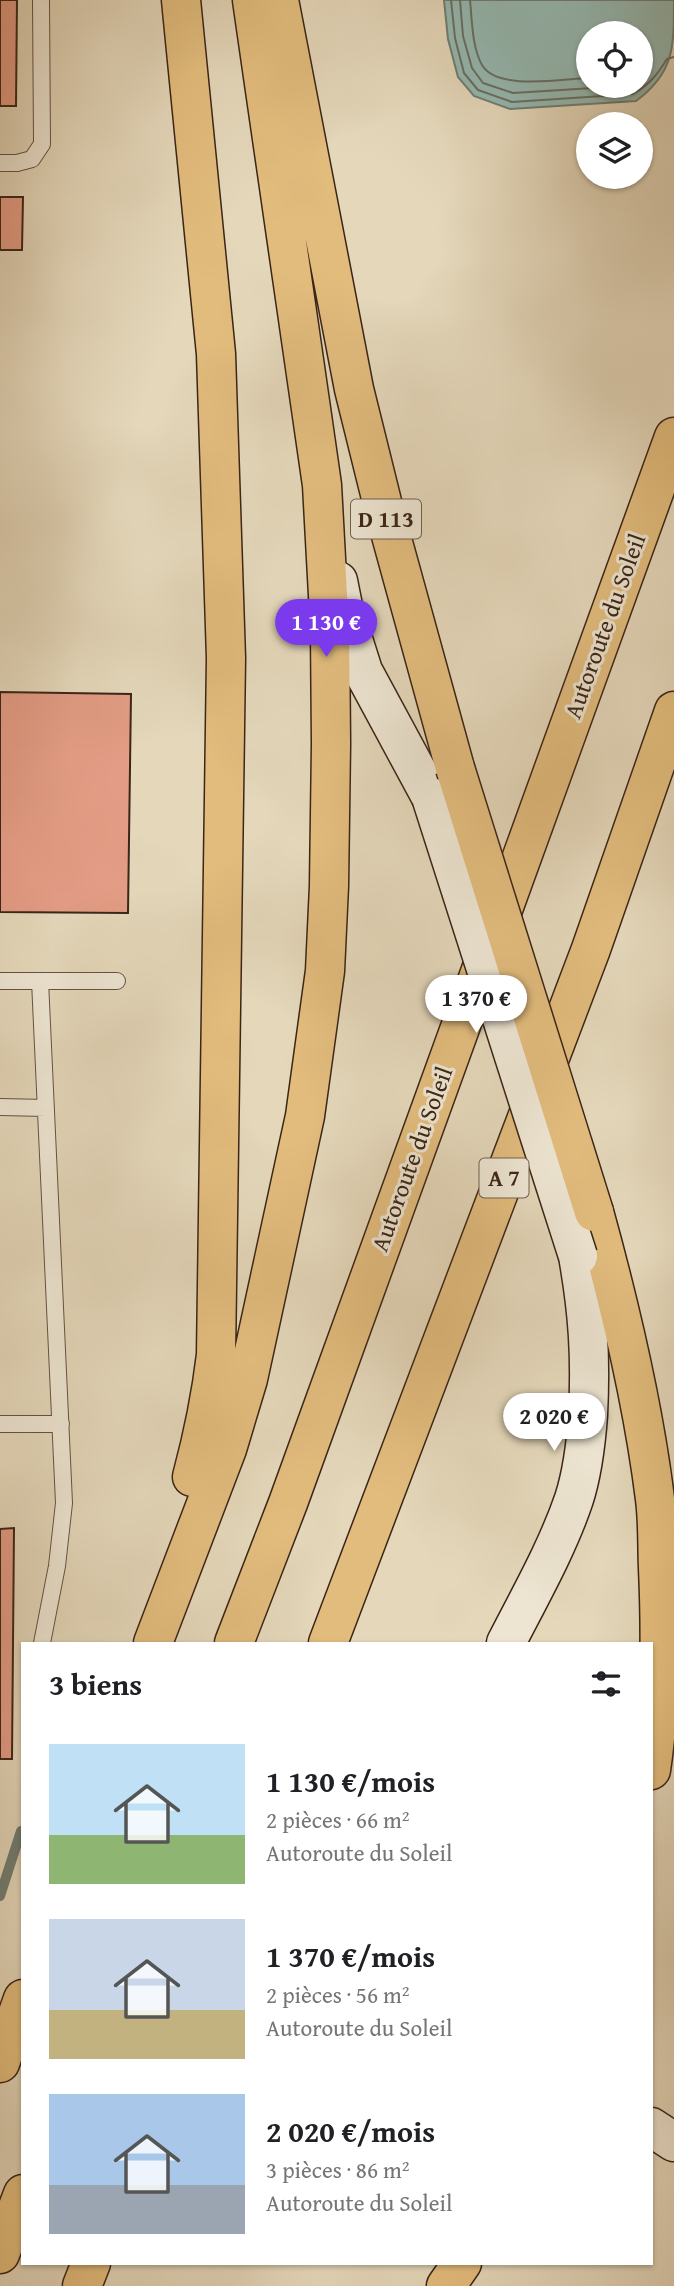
<!DOCTYPE html>
<html lang="fr">
<head>
<meta charset="utf-8">
<style>
	:root { --surface:#fff; --page:#f2f2f2; --text:#202124; --muted:#757577; --accent:#7c3aed }
	body { margin:0; font-family:"Gentium Book Plus",serif; background:var(--page); color:var(--text); height:100vh; display:flex; flex-direction:column; font-size:26px; white-space:nowrap }
	* { box-sizing:border-box; margin:0 }
	p { font-size:23px; color:var(--muted) }
	.icon { flex:none; width:38px; height:38px; fill:none; stroke:currentColor; stroke-width:2; stroke-linecap:round; stroke-linejoin:round }
	.map { position:relative; flex:1; overflow:hidden }
	.sheet { position:absolute; left:21px; top:1642px; width:632px; height:623px; display:flex; flex-direction:column; background:var(--surface); border-radius:0px; box-shadow:0 2px 5px #0004 }
	.sheet>* { flex:none }
	.fabs { position:absolute; left:576px; top:21px; display:grid; gap:14px }
	.fabs a { display:grid; place-items:center; width:77px; height:77px; border-radius:50%; background:var(--surface); box-shadow:0 2px 5px #0004; font-size:35px }
	.price { position:absolute; translate:-50% -60px; padding:0 16px; border-radius:24px; background:#fff; color:#222; font-size:23px; line-height:46px; filter:drop-shadow(0 2px 4px #0008) }
	.price::after { content:''; position:absolute; left:50%; top:42px; width:21px; height:16px; margin-left:-10px; background:inherit; clip-path:polygon(0 0,100% 0,50% 100%) }
	.price.current { background:var(--accent); color:#fff }
	ul { padding:0; list-style:none }
	li { display:flex; align-items:center; gap:21px; height:175px; padding:0 28px }
	li span { display:grid; place-items:center; flex:none; width:196px; height:140px; border-radius:0px; color:#555 }
	li>.icon { margin-inline-start:auto }
	span .icon { width:84px; height:84px; fill:#fffc; stroke-width:1 }
	li b { font-size:30px }
	h2 { display:flex; justify-content:space-between; align-items:center; height:84px; padding:0 28px; font-size:30px }
	.map>svg:first-child { display:block }
	.water { fill:#95b9b2; stroke:#717e74; stroke-width:2; fill-rule:evenodd }
	.lines { fill:none; stroke-linecap:round; stroke-linejoin:round }
	.shore { stroke:#686f64; stroke-width:2 }
	.stream { stroke:#717e74; stroke-width:10 }
	.building { fill:#e39c85; stroke:#3b2517; stroke-width:2 }
	.lane-casing { stroke:#655240; stroke-width:18 }
	.secondary-casing { stroke:#3b2517; stroke-width:41 }
	.primary-casing { stroke:#3b2517; stroke-width:41 }
	.highway-casing { stroke:#3b2517; stroke-width:41 }
	.lane { stroke:#ede5d2; stroke-width:16 }
	.secondary { stroke:#ede5d2; stroke-width:38 }
	.primary { stroke:#e2bc7d; stroke-width:38 }
	.highway { stroke:#e2bc7d; stroke-width:38 }
	.secondary-bridge-casing { stroke:#3b2517; stroke-width:41; stroke-linecap:butt }
	.primary-bridge-casing { stroke:#3b2517; stroke-width:41; stroke-linecap:butt }
	.secondary-bridge { stroke:#ede5d2; stroke-width:38 }
	.primary-bridge { stroke:#e2bc7d; stroke-width:38 }
	.labels { text-anchor:middle; stroke-width:6; stroke-linejoin:round; paint-order:stroke }
	.shield { fill:#ede5d2; stroke:#705f4f; stroke-width:2 }
	.shield-label { font-size:23px; font-weight:bold; fill:#3b2517 }
	.street-label { font-size:24px; fill:#3b2517; stroke:#ede5d2 }
</style>
</head>
<body>
<div class="map">
<svg width="674" height="2286" viewBox="0 0 674 2286">
	<rect width="100%" height="100%" fill="#e4d7ba"/>
	<filter id="stains"><feTurbulence type="fractalNoise" baseFrequency=".00286" numOctaves="4"/><feColorMatrix values="0 0 0 0 .2 0 0 0 0 .09 0 0 0 0 .02 0 0 0 .5 -.17"/></filter>
	<radialGradient id="worn" r=".72"><stop offset=".6" stop-color="#630" stop-opacity="0"/><stop offset="1" stop-color="#630" stop-opacity=".3"/></radialGradient>
	<!-- water -->
	<path class="water" d="M444,0H674C674,48 674,73 636,101L510,109L474,96L458,77L448,39ZM588,33H640V86H588Z"/>
	<g class="lines">
		<!-- shore -->
		<path class="shore" d="M451,0L455,38L464,73L478,90L512,102L633,94C650,84 657,75 667,59L674,57
			M460,0L463,36L472,68L483,83L513,93L625,86
			M470,0C472,20 472,47 482,65C497,91 562,79 588,78"/>
		<!-- stream -->
		<path class="stream" d="M0,1896L21,1831"/>
	</g>
	<!-- building -->
	<path class="building" d="M0,0H17L16,106H0Z
		M0,197H23L22,250H0Z
		M0,692L131,694L128,913L0,912Z
		M14,1528L12,1759H0V1529Z"/>
	<g class="lines">
		<defs>
			<path id="lane" d="M0,163H17L32,159L42,144L41,0
				M0,981H117
				M40,981L64,1503L57,1566L42,1643
				M0,1107L46,1108
				M0,1424H61"/>
			<path id="secondary" d="M338,581L344,611L363,671L431,797
				M506,1643C530,1596 557,1549 574,1499C583,1471 586,1443 588,1415C591,1357 588,1312 578,1256
				M651,2127L674,2142"/>
			<path id="primary" d="M181,0L216,354L226,658L216,1355C211,1397 203,1436 192,1477
				M279,0L354,389L384,510L455,768
				M594,1212C620,1306 643,1402 655,1499C658,1522 657,1545 658,1568C661,1636 661,1704 651,1770
				M153,1643L227,1449L248,1379L305,1116L325,971L329,886L331,744L330,632L322,485L252,0
				M446,2286L462,2263"/>
			<path id="highway" d="M234,1643L288,1503L674,437
				M328,1643L591,949L674,711
				M0,2063L23,1999
				M0,2254L23,2194
				M82,2286L91,2263"/>
		</defs>
		<!-- lane casing -->
		<use href="#lane" class="lane-casing"/>
		<!-- secondary casing -->
		<use href="#secondary" class="secondary-casing"/>
		<!-- primary casing -->
		<use href="#primary" class="primary-casing"/>
		<!-- highway casing -->
		<use href="#highway" class="highway-casing"/>
		<!-- lane -->
		<use href="#lane" class="lane"/>
		<!-- secondary -->
		<use href="#secondary" class="secondary"/>
		<!-- primary -->
		<use href="#primary" class="primary"/>
		<!-- highway -->
		<use href="#highway" class="highway"/>
		<defs>
			<path id="secondary-bridge" d="M431,797L578,1256"/>
			<path id="primary-bridge" d="M455,768L594,1212"/>
		</defs>
		<!-- secondary-bridge casing -->
		<use href="#secondary-bridge" class="secondary-bridge-casing"/>
		<!-- primary-bridge casing -->
		<use href="#primary-bridge" class="primary-bridge-casing"/>
		<!-- secondary-bridge -->
		<use href="#secondary-bridge" class="secondary-bridge"/>
		<!-- primary-bridge -->
		<use href="#primary-bridge" class="primary-bridge"/>
	</g>
	<g class="labels">
		<!-- shield labels -->
		<g class="shield">
			<rect x="351" y="499.5" width="70" height="39" rx="5"/>
			<rect x="479.5" y="1158.5" width="49" height="39" rx="5"/>
		</g>
		<g class="shield-label">
			<text x="386" y="527">D 113</text>
			<text x="504" y="1186">A 7</text>
		</g>
		<!-- street labels -->
		<g class="street-label">
			<text transform="translate(605 626) rotate(-70)" y="8">Autoroute du Soleil</text>
			<text transform="translate(412 1159) rotate(-70)" y="8">Autoroute du Soleil</text>
		</g>
	</g>
	<rect width="100%" height="100%" filter="url(#stains)"/>
	<rect width="100%" height="100%" fill="url(#worn)"/>
</svg>
<div class="fabs">
<a><svg class="icon" aria-label="locate" viewBox="0 0 24 24"><circle cx="12" cy="12" r="6"/><path d="M12 2v4M12 18v4M2 12h4M18 12h4"/></svg></a>
<a><svg class="icon" aria-label="layers" viewBox="0 0 24 24"><path d="M12 4l9 5-9 5-9-5zM3 14l9 5 9-5"/></svg></a>
</div>
<b class="price current" style="left:326px;top:659px">1 130 €</b>
<b class="price" style="left:476px;top:1035px">1 370 €</b>
<b class="price" style="left:554px;top:1453px">2 020 €</b>
<section class="sheet">
<h2>3 biens<svg class="icon" aria-label="filters" viewBox="0 0 24 24"><path d="M4 7h16M4 17h16"/><circle cx="9" cy="7" r="2"/><circle cx="15" cy="17" r="2"/></svg></h2>
<ul>
<li><span style="background:linear-gradient(#bfe0f5 65%,#8fb573 0)"><svg class="icon" aria-label="home" viewBox="0 0 24 24"><path d="M3 11l9-7 9 7M6 9v11h12V9"/></svg></span><div><b>1 130 €/mois</b><p>2 pièces · 66 m²</p><p>Autoroute du Soleil</p></div></li>
<li><span style="background:linear-gradient(#c9d6e8 65%,#c2b280 0)"><svg class="icon" aria-label="home" viewBox="0 0 24 24"><path d="M3 11l9-7 9 7M6 9v11h12V9"/></svg></span><div><b>1 370 €/mois</b><p>2 pièces · 56 m²</p><p>Autoroute du Soleil</p></div></li>
<li><span style="background:linear-gradient(#a9c7e8 65%,#9aa5b1 0)"><svg class="icon" aria-label="home" viewBox="0 0 24 24"><path d="M3 11l9-7 9 7M6 9v11h12V9"/></svg></span><div><b>2 020 €/mois</b><p>3 pièces · 86 m²</p><p>Autoroute du Soleil</p></div></li>
</ul>
</section>
</div>
</body>
</html>
